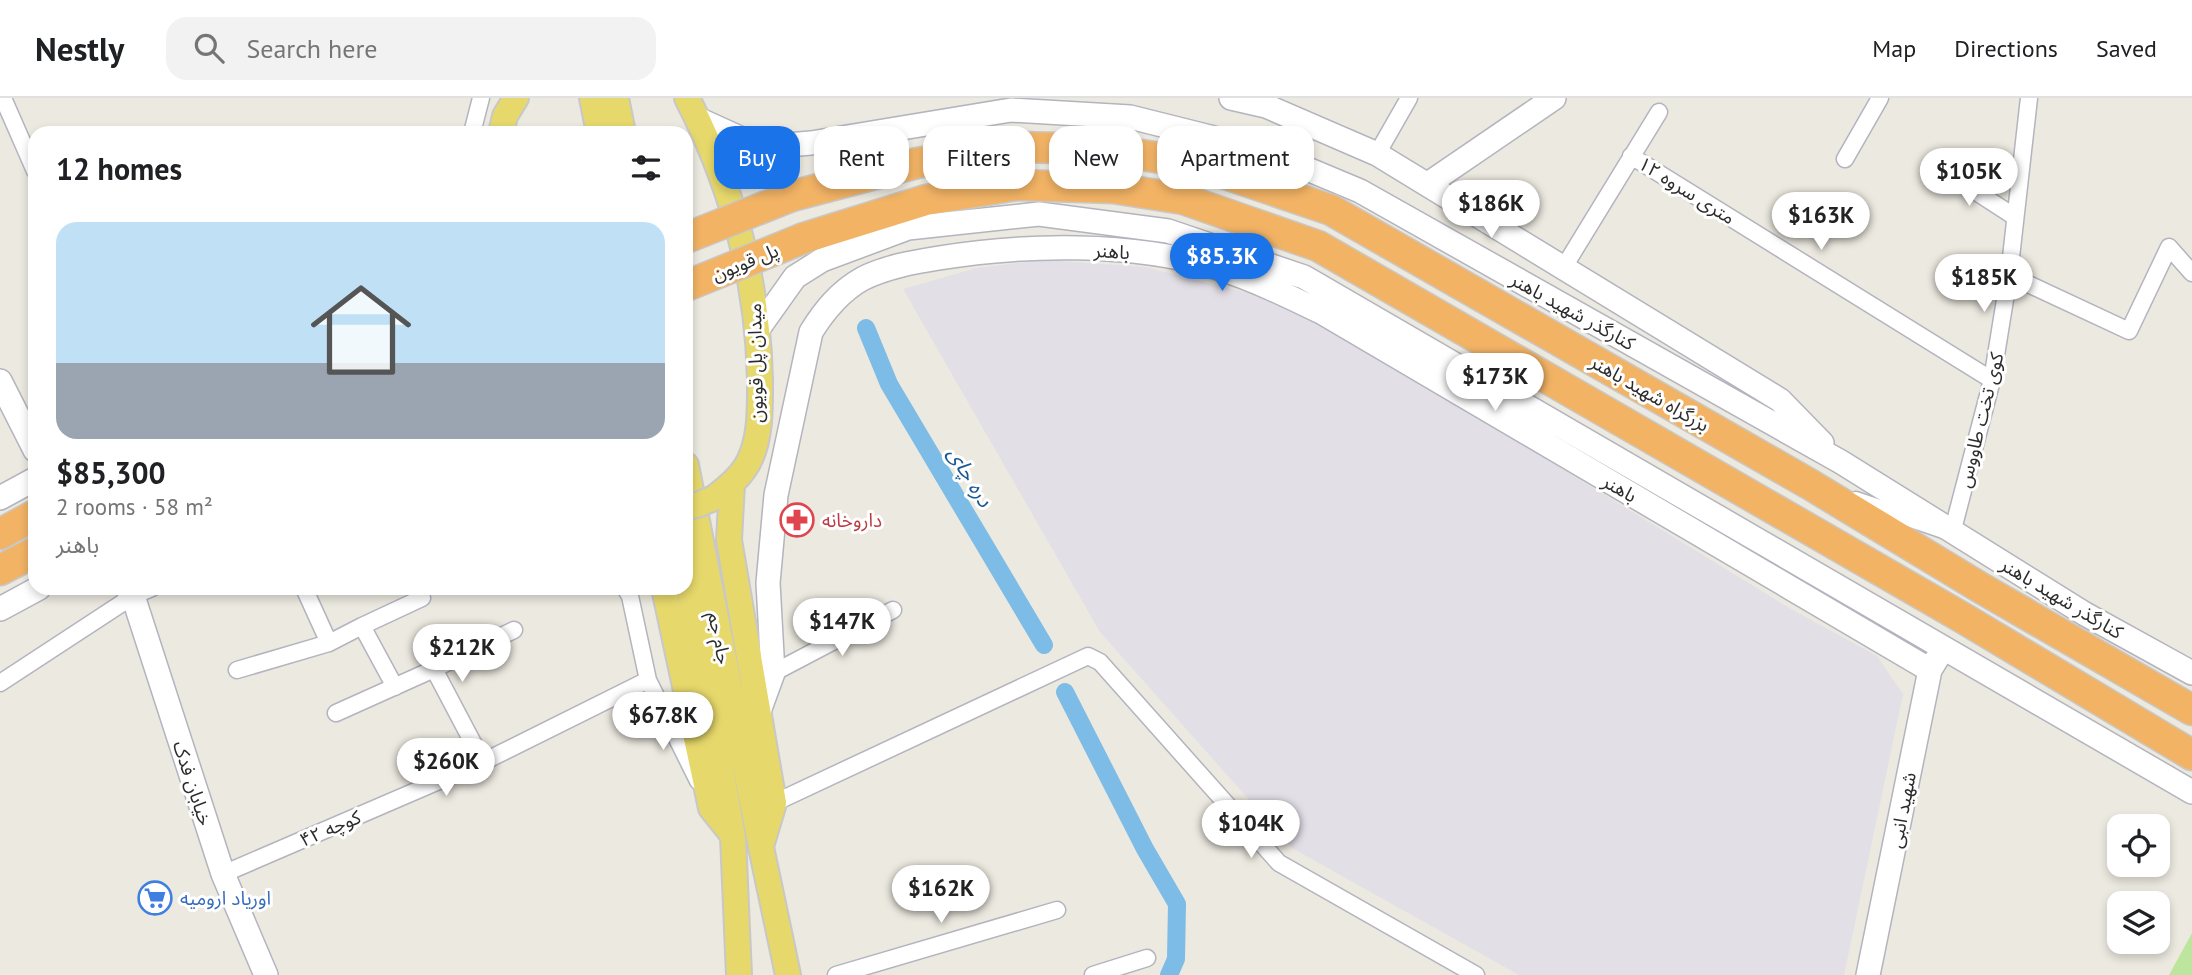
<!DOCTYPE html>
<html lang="en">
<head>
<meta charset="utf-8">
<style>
	:root { --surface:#fff; --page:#f2f2f2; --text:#202124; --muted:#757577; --line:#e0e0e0; --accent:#1a73e8 }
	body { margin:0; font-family:"PT Sans","Noto Sans Arabic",sans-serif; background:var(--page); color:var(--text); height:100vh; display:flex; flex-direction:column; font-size:26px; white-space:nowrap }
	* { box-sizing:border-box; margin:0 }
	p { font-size:23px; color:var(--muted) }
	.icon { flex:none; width:38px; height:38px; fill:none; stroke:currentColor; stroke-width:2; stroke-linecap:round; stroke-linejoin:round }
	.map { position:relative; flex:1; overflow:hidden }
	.drawer { position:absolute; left:28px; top:28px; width:665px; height:469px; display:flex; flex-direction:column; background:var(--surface); border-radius:21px; box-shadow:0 4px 10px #0003 }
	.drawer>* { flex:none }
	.guide { position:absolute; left:714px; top:28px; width:665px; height:63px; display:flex; gap:14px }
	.tools { position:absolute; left:2107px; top:716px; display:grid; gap:14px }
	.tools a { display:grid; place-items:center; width:63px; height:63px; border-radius:14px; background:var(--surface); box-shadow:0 4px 10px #0003; font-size:35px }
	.price { position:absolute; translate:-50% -60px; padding:0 16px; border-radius:24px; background:#fff; color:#222; font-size:23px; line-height:46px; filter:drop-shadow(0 2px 4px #0008) }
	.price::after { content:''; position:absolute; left:50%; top:42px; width:21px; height:16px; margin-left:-10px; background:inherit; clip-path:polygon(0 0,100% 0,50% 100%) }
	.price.selected { background:var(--accent); color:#fff }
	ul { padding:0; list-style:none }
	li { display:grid; align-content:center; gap:14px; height:371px; padding:0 28px }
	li+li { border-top:2px solid var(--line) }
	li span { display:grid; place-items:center; height:217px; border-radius:21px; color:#555 }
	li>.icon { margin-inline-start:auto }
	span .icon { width:126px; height:126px; fill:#fffc; stroke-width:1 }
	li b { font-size:30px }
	h2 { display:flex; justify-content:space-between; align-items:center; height:84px; padding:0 28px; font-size:30px }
	.pill { padding:0 24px; border-radius:21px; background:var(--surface); box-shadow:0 4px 10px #0003; font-size:24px; line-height:63px }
	.pill.selected { background:var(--accent); color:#fff }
	header { display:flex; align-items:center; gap:42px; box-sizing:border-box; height:98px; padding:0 35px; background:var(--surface); border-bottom:2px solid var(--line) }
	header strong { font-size:33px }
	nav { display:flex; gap:38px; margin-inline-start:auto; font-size:24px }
	.search { width:490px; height:63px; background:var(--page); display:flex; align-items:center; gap:18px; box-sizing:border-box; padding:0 24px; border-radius:21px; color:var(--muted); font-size:26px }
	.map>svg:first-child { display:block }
	.industrial { fill:#e2dfe6 }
	.pitch { fill:#bee59e }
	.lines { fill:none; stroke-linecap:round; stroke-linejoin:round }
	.canal { stroke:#7cbce6; stroke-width:18 }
	.street-casing { stroke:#b3b4be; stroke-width:19 }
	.secondary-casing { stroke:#b3b4be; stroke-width:26 }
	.primary-casing { stroke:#c8c8c8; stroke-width:28 }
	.highway-casing { stroke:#c8c8c8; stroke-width:33 }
	.street { stroke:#fff; stroke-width:16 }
	.secondary { stroke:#fff; stroke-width:23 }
	.primary { stroke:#e6d86b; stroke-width:24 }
	.highway { stroke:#f2b365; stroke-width:30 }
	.primary-bridge-casing { stroke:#c8c8c8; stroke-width:28; stroke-linecap:butt }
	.highway-bridge-casing { stroke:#c8c8c8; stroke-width:33; stroke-linecap:butt }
	.primary-bridge { stroke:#e6d86b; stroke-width:24 }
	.highway-bridge { stroke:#f2b365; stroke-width:30 }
	.labels { text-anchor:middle; stroke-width:6; stroke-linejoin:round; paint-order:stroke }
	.street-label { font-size:19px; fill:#2c2c2c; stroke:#fff }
	.health-label { font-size:19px; fill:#be3a42; stroke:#fff; text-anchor:start }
	.shop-label { font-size:19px; fill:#366cbe; stroke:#fff; text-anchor:start }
	.water-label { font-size:21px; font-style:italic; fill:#185a94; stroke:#fff }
</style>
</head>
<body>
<header>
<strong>Nestly</strong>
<div class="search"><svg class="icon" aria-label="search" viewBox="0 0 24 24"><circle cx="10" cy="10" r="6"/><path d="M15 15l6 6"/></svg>Search here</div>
<nav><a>Map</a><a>Directions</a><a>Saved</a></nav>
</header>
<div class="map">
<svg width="2192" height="877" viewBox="0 0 2192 877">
	<rect width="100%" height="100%" fill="#ece9e0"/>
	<!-- industrial -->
	<path class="industrial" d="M1044,162L1145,169L1279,203L1381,260L1791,511L1877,558L1903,596L1844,877H1519L1292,750L1100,534L903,191L977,170Z"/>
	<!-- pitch -->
	<path class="pitch" d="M2192,835V877H2169Z"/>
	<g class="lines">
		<!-- canal -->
		<path class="canal" d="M866,230L889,286L1044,547
			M1065,594L1145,751L1177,806L1176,861L1169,877"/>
		<defs>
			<path id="street" d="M3,0L35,73
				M472,35L481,0
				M1377,56L1409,0
				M1631,58L1992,282
				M1845,61L1880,0
				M1941,71L2015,119
				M1564,169L1659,14
				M2009,177L2129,233L2169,149L2192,175
				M1856,402L1952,435L1992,282L2009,177L2029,0
				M304,490L329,545L362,528
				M625,490L630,498L648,582L698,683
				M237,572L329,545
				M773,575L893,512
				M0,585L133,498L152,490
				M395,589L362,528L422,500
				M336,615L434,571
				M483,664L434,571L514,532
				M774,705L1088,558L1100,564L1279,765L1476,877
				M223,776L483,664L648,582
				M836,877L1057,812
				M1093,877L1147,860"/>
			<path id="secondary" d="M1231,0L1266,8L1377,56L1780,302L1822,345
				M698,21L753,46L775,48L811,45L1011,12L1130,19L1262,52L1360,93L1841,364L2085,516L2192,575
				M1428,86L1554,0
				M758,231L795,179L822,162L908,130L1039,116L1168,133L1304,179L2192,694
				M0,283L35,352
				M0,400L35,381
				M127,490L133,498L223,776L266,877
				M0,511L39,490
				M758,616L773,575L768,485L776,397L811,234C824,213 839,194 862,181C885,169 914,164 939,160C1025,146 1131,144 1215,169C1253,181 1288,198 1323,215L1930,572
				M1868,877L1930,572L1938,559"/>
			<path id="primary" d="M592,0L599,35
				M616,0L623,35
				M687,0C733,89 758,182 760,282C760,307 761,338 750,361C743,377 728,389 714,400
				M501,35L505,18L516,0
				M686,367L761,749L788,877
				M732,386L729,442L774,705L762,745
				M686,471L733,739L739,877
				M664,490L711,710L731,735"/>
			<path id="highway" d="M792,98L917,65L1012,49L1103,51L1193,65L1331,112L1811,387L1981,490L2192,612
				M804,140L926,102L1017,87L1113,90L1183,101L1318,148L1963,520L2192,657
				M0,436L35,417
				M0,472L35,454"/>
		</defs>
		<!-- street casing -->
		<use href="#street" class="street-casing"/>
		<!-- secondary casing -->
		<use href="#secondary" class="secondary-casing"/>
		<!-- primary casing -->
		<use href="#primary" class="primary-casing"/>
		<!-- highway casing -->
		<use href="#highway" class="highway-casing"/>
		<!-- street -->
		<use href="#street" class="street"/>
		<!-- secondary -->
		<use href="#secondary" class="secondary"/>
		<!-- primary -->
		<use href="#primary" class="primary"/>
		<!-- highway -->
		<use href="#highway" class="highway"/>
		<defs>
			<path id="primary-bridge" d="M686,409L697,407L714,400"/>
			<path id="highway-bridge" d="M686,140L792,98
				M686,188L804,140"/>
		</defs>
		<!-- primary-bridge casing -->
		<use href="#primary-bridge" class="primary-bridge-casing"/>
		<!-- highway-bridge casing -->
		<use href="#highway-bridge" class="highway-bridge-casing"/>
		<!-- primary-bridge -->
		<use href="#primary-bridge" class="primary-bridge"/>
		<!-- highway-bridge -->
		<use href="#highway-bridge" class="highway-bridge"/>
	</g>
	<!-- icons -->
	<defs>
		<symbol id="pharmacy-ring" viewBox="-11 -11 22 22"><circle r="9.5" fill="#fff" stroke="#e0444e" stroke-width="1.5"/><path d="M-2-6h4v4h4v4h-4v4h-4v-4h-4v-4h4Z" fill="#e0444e"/></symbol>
		<symbol id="supermarket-ring" viewBox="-11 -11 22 22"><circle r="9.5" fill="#fff" stroke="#3f7fe0" stroke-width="1.5"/><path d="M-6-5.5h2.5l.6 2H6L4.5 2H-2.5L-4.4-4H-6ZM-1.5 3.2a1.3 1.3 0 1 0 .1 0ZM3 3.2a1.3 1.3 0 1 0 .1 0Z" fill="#3f7fe0"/></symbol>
	</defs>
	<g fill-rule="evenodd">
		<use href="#pharmacy-ring" x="778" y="403" width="38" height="38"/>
		<use href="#supermarket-ring" x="136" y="781" width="38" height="38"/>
	</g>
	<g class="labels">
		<!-- street labels -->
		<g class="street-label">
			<text transform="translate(1687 92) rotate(32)" y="7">۱۲ متری سروه</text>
			<text transform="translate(1112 153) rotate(4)" y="7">باهنر</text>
			<text transform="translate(745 164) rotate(-22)" y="7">پل قویون</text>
			<text transform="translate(1573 213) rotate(29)" y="7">کنارگذر شهید باهنر</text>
			<text transform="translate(755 265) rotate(-91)" y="7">میدان پل قویون</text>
			<text transform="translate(1650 295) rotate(30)" y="7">بزرگراه شهید باهنر</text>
			<text transform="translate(1980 322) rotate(-76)" y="7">کوی تخت طاووس</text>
			<text transform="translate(1620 390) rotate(30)" y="7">باهنر</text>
			<text transform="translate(2062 500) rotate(31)" y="7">کنارگذر شهید باهنر</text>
			<text transform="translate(720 540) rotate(79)" y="7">جام جم</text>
			<text transform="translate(193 685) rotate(72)" y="7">خیابان فدک</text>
			<text transform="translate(1902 712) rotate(-79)" y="7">شهید انبی</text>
			<text transform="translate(330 730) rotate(-23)" y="7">کوچه ۴۲</text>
		</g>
		<!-- health labels -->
		<g class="health-label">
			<text x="822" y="429">داروخانه</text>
		</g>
		<!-- shop labels -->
		<g class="shop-label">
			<text x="180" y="807">اوریاد ارومیه</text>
		</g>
		<!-- water labels -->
		<g class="water-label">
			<text transform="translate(970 379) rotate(59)" y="7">دره چای</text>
		</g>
	</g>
</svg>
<div class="tools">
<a><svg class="icon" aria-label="locate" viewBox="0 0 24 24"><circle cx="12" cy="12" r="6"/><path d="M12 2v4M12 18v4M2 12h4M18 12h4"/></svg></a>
<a><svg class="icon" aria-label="layers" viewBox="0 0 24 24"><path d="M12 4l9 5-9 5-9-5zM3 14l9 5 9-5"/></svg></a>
</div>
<b class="price" style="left:1969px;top:110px">$105K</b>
<b class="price" style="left:1491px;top:142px">$186K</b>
<b class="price" style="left:1821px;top:154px">$163K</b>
<b class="price selected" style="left:1222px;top:195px">$85.3K</b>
<b class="price" style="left:1984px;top:216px">$185K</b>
<b class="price" style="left:1495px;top:315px">$173K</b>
<b class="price" style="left:842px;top:560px">$147K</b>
<b class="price" style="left:462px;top:586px">$212K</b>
<b class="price" style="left:663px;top:654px">$67.8K</b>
<b class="price" style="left:446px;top:700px">$260K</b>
<b class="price" style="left:1251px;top:762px">$104K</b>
<b class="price" style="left:941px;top:827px">$162K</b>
<div class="guide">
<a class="pill selected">Buy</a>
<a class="pill">Rent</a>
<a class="pill">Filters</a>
<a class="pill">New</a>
<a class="pill">Apartment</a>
</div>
<section class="drawer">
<h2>12 homes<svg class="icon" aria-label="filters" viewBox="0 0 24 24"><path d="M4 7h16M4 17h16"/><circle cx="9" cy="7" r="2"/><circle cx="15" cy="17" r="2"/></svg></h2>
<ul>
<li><span style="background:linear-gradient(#bfe0f5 65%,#9aa5b1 0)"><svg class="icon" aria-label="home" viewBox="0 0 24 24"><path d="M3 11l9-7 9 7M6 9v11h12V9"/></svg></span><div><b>$85,300</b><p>2 rooms · 58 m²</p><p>باهنر</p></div></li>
</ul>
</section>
</div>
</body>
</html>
